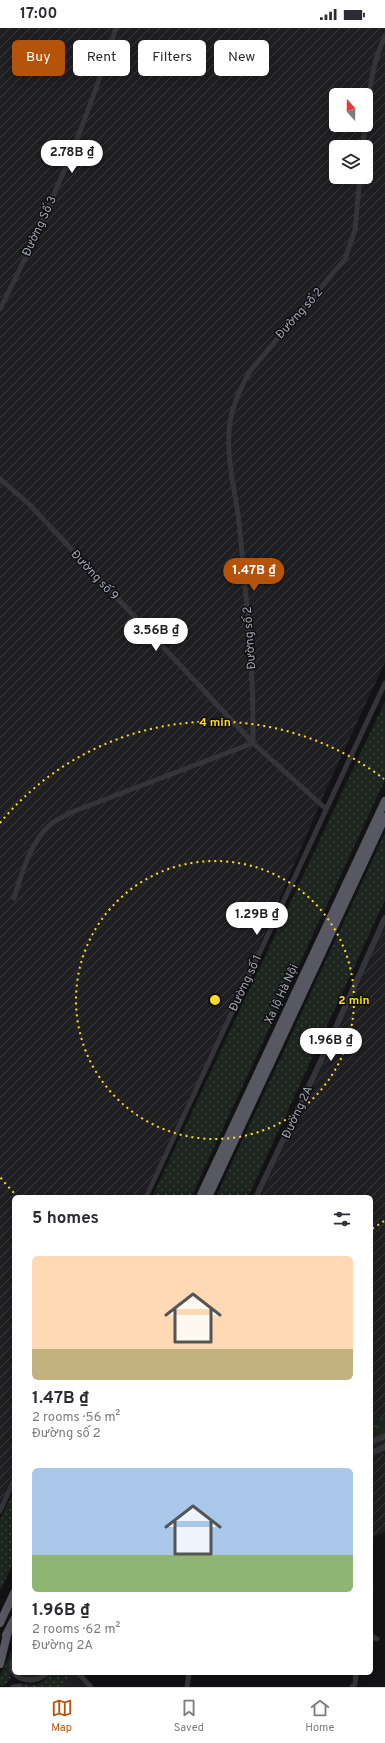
<!DOCTYPE html>
<html lang="en">
<head>
<meta charset="utf-8">
<style>
	:root { --surface:#fff; --page:#f7f7f7; --text:#2b2b33; --muted:#7c7c81; --line:#e1e1e2; --accent:#b45309 }
	body { margin:0; font-family:Overpass,sans-serif; background:var(--page); color:var(--text); height:100vh; display:flex; flex-direction:column; font-size:15px; white-space:nowrap }
	* { box-sizing:border-box; margin:0 }
	p { font-size:13px; color:var(--muted) }
	.icon { flex:none; width:22px; height:22px; fill:none; stroke:currentColor; stroke-width:2; stroke-linecap:round; stroke-linejoin:round }
	.map { position:relative; flex:1; overflow:hidden }
	.drawer { position:absolute; left:12px; top:1167px; width:361px; height:480px; display:flex; flex-direction:column; background:var(--surface); border-radius:6px; box-shadow:0 2px 10px #0003 }
	.drawer>* { flex:none }
	.guide { position:absolute; left:12px; top:12px; width:361px; height:36px; display:flex; gap:8px }
	.needle { width:26px; rotate:340deg }
	.buttons { position:absolute; left:329px; top:60px; display:grid; gap:8px }
	.buttons a { display:grid; place-items:center; width:44px; height:44px; border-radius:6px; background:var(--surface); box-shadow:0 2px 10px #0003; font-size:20px }
	.price { position:absolute; translate:-50% -34px; padding:0 9px; border-radius:14px; background:#fff; color:#222; font-size:13px; line-height:26px; filter:drop-shadow(0 1px 2px #0008) }
	.price::after { content:''; position:absolute; left:50%; top:24px; width:12px; height:9px; margin-left:-6px; background:inherit; clip-path:polygon(0 0,100% 0,50% 100%) }
	.price.current { background:var(--accent); color:#fff }
	ul { padding:0; list-style:none }
	li { display:grid; align-content:center; gap:8px; height:212px; padding:0 20px }
	li span { display:grid; place-items:center; height:124px; border-radius:6px; color:#555 }
	li>.icon { margin-inline-start:auto }
	span .icon { width:72px; height:72px; fill:#fffc; stroke-width:1 }
	li b { font-size:17px }
	h2 { display:flex; justify-content:space-between; align-items:center; height:48px; padding:0 20px; font-size:17px }
	.chip { padding:0 14px; border-radius:6px; background:var(--surface); box-shadow:0 2px 10px #0003; font-size:14px; line-height:36px }
	.chip.current { background:var(--accent); color:#fff }
	.status { display:flex; justify-content:space-between; align-items:center; height:28px; padding:0 20px; background:var(--surface); direction:ltr }
	.status svg { height:11px; fill:currentColor }
	.dock { display:flex; justify-content:space-around; align-items:center; height:56px; border-top:1px solid var(--line); background:var(--surface); font-size:11px; color:var(--muted) }
	.dock a { display:grid; justify-items:center; gap:2px }
	.dock .current { color:var(--accent) }
	.map>svg:first-child { display:block }
	.built { fill:#1f1f22 }
	.industrial { fill:url(#industrial-furrows); fill-rule:evenodd }
	.grass { fill:url(#grass-dots) }
	.forest { fill:url(#forest-crowns) }
	.lines { fill:none; stroke-linecap:round; stroke-linejoin:round }
	.minor { stroke:#34343a; stroke-width:5 }
	.tertiary { stroke:#34343a; stroke-width:6 }
	.trunk { stroke:#575862; stroke-width:8 }
	.ring { fill:none; stroke:#feda21; stroke-width:2; stroke-dasharray:2 4 }
	.labels { text-anchor:middle; stroke-width:3; stroke-linejoin:round; paint-order:stroke }
	.street-label { font-size:12px; fill:#a3a6b6; stroke:#0e0e10 }
	.centre { fill:#feda21; stroke:#0e0e10; stroke-width:2 }
	.ring-label { font-size:12px; text-anchor:middle; font-weight:bold; fill:#feda21; stroke:#0e0e10; stroke-width:3; stroke-linejoin:round; paint-order:stroke }
</style>
</head>
<body>
<div class="status"><b>17:00</b><svg viewBox="0 0 49 12"><path d="M0 12V9h3v3zM5 12V6h3v6zM10 12V3h3v9zM15 12V0h3v12zM26 1h20v11H26zM47 4h2v5h-2z"/></svg></div>
<div class="map">
<svg width="385" height="1659" viewBox="0 0 385 1659">
	<defs>
		<pattern id="industrial-furrows" width="10" height="10" patternUnits="userSpaceOnUse"><rect width="10" height="10" fill="#1f1f22"/><path d="M-1 1l2-2M0 10L10 0M9 11l2-2" fill="none" stroke="#3c3d40"/></pattern>
		<pattern id="grass-dots" width="8" height="8" patternUnits="userSpaceOnUse"><rect width="8" height="8" fill="#1d251f"/><path d="M2 2h.1M6 6h.1" fill="none" stroke="#3b423d" stroke-width="1.8" stroke-linecap="round"/></pattern>
		<pattern id="forest-crowns" width="20" height="18" patternUnits="userSpaceOnUse"><rect width="20" height="18" fill="#1d251f"/><path d="M2 6a3 3 0 1 1 6 0M12 15a3 3 0 1 1 6 0" fill="none" stroke="#3b423d"/></pattern>
	</defs>
	<rect width="100%" height="100%" fill="#131315"/>
	<!-- built -->
	<path class="built" d="M50,1645H75L88,1659H22L23,1656L34,1658L41,1655L45,1652Z"/>
	<!-- industrial -->
	<path class="industrial" d="M0,0H385V634L328,757L250,940L143,1169H14V1447L0,1478ZM336,67H366V97H336ZM336,119H366V149H336Z
		M385,898V1423L383,1424L385,1427V1504L371,1509V1169H260L323,1037Z"/>
	<!-- grass -->
	<path class="grass" d="M385,673V752L191,1169H152Z
		M385,805V872L248,1169H216Z
		M14,1462V1534L0,1563V1492Z
		M14,1617C14,1624 11,1627 10,1633C9,1639 11,1644 11,1650L5,1657L0,1658V1648Z
		M20,1645H43L37,1650H24Z
		M50,1645H74L59,1659H22L23,1656C34,1659 44,1656 50,1645Z"/>
	<!-- forest -->
	<path class="forest" d="M371,1390H385V1404L371,1410Z"/>
	<g class="lines">
		<!-- minor -->
		<path class="minor" d="M366,89C370,61 372,34 385,9
			M363,119L365,97
			M0,281C46,191 86,97 116,0
			M0,451L30,477L253,715L325,780
			M14,870C22,845 30,814 51,796C57,791 65,788 72,784L253,715C254,641 246,567 239,494C235,461 225,426 230,394C233,375 241,359 250,343L345,231L355,202L360,149
			M146,1169L385,655
			M0,1483L14,1452
			M371,1608L377,1611
			M14,1629C3,1651 34,1659 47,1645
			M78,1645L91,1659
			M13,1659L20,1658
			M187,1659L189,1645
			M352,1659L355,1656L356,1645"/>
		<!-- tertiary -->
		<path class="tertiary" d="M256,1169L319,1037L385,890
			M371,1414L385,1408
			M371,1425L385,1419"/>
		<!-- trunk -->
		<path class="trunk" d="M200,1169L385,773
			M208,1169L385,789
			M0,1595L14,1565
			M6,1607L14,1591
			M0,1636L8,1603"/>
	</g>
	<!-- distance rings -->
	<g class="ring">
		<circle cx="215" cy="972" r="139"/>
		<path d="M384 1193A278 278 0 0 1 372 1201M18 1169A278 278 0 0 1 0 1149M0 795A278 278 0 0 1 384 751"/>
	</g>
	<g class="labels">
		<!-- street labels -->
		<g class="street-label">
			<text transform="translate(39 198) rotate(-65)" y="4">Đường Số 3</text>
			<text transform="translate(299 285) rotate(-48)" y="4">Đường số 2</text>
			<text transform="translate(95 547) rotate(47)" y="4">Đường số 9</text>
			<text transform="translate(249 610) rotate(-94)" y="4">Đường số 2</text>
			<text transform="translate(245 955) rotate(-65)" y="4">Đường số 1</text>
			<text transform="translate(281 966) rotate(-65)" y="4">Xa lộ Hà Nội</text>
			<text transform="translate(297 1084) rotate(-65)" y="4">Đường 2A</text>
		</g>
	</g>
	<circle cx="215" cy="972" r="6" class="centre"/>
	<g class="ring-label">
		<text x="215" y="698">4 min</text>
		<text x="354" y="976">2 min</text>
	</g>
</svg>
<div class="buttons">
<a><svg class="needle" viewBox="-14 -14 28 28"><path d="M0-13l5 13h-10z" fill="#e53935"/><path d="M0 13l5-13h-10z" fill="#7c7c81"/></svg></a>
<a><svg class="icon" aria-label="layers" viewBox="0 0 24 24"><path d="M12 4l9 5-9 5-9-5zM3 14l9 5 9-5"/></svg></a>
</div>
<b class="price" style="left:72px;top:146px">2.78B ₫</b>
<b class="price current" style="left:254px;top:564px">1.47B ₫</b>
<b class="price" style="left:156px;top:624px">3.56B ₫</b>
<b class="price" style="left:257px;top:908px">1.29B ₫</b>
<b class="price" style="left:331px;top:1034px">1.96B ₫</b>
<div class="guide">
<a class="chip current">Buy</a>
<a class="chip">Rent</a>
<a class="chip">Filters</a>
<a class="chip">New</a>
</div>
<section class="drawer">
<h2>5 homes<svg class="icon" aria-label="filters" viewBox="0 0 24 24"><path d="M4 7h16M4 17h16"/><circle cx="9" cy="7" r="2"/><circle cx="15" cy="17" r="2"/></svg></h2>
<ul>
<li><span style="background:linear-gradient(#ffd9b3 75%,#c2b280 0)"><svg class="icon" aria-label="home" viewBox="0 0 24 24"><path d="M3 11l9-7 9 7M6 9v11h12V9"/></svg></span><div><b>1.47B ₫</b><p>2 rooms · 56 m²</p><p>Đường số 2</p></div></li>
<li><span style="background:linear-gradient(#a9c7e8 70%,#8fb573 0)"><svg class="icon" aria-label="home" viewBox="0 0 24 24"><path d="M3 11l9-7 9 7M6 9v11h12V9"/></svg></span><div><b>1.96B ₫</b><p>2 rooms · 62 m²</p><p>Đường 2A</p></div></li>
</ul>
</section>
</div>
<nav class="dock">
<a class="current"><svg class="icon" aria-label="map" viewBox="0 0 24 24"><path d="M3 6l6-2 6 2 6-2v14l-6 2-6-2-6 2zM9 4v14M15 6v14"/></svg>Map</a>
<a><svg class="icon" aria-label="saved" viewBox="0 0 24 24"><path d="M7 4h10v16l-5-4-5 4z"/></svg>Saved</a>
<a><svg class="icon" aria-label="home" viewBox="0 0 24 24"><path d="M3 11l9-7 9 7M6 9v11h12V9"/></svg>Home</a>
</nav>
</body>
</html>
